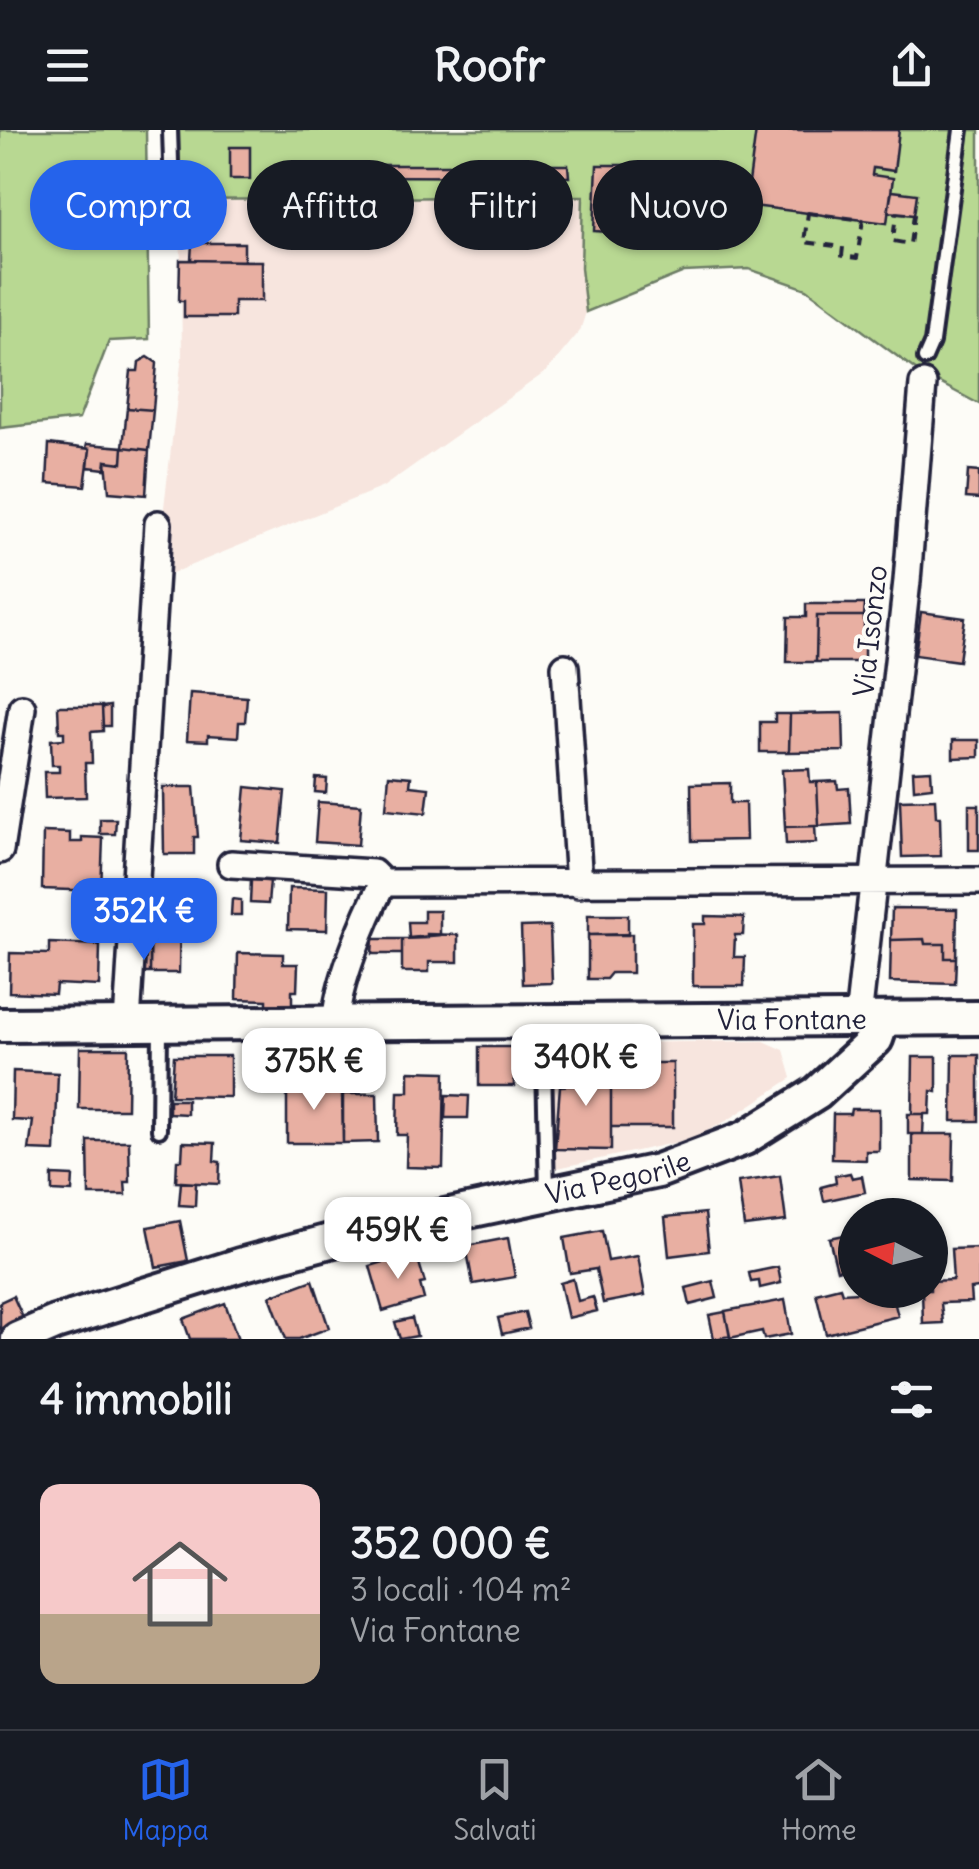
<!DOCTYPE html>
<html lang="it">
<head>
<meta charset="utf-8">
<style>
	:root { --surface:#171b24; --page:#20242c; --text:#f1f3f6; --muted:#9ea1a6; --line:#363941; --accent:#2563eb }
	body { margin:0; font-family:Delius,sans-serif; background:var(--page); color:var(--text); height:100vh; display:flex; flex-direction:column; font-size:38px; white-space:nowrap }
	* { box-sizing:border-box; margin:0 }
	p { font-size:32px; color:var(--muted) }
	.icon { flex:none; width:55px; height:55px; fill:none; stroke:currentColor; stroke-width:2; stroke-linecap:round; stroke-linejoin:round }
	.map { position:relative; height:1209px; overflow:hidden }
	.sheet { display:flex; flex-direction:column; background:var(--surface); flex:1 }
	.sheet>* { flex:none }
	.guide { position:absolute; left:30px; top:30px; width:920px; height:90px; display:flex; gap:20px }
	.needle { width:65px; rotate:276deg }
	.tools { position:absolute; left:838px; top:1068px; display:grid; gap:20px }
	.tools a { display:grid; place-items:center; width:110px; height:110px; border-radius:50%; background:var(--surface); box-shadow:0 2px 8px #0004; font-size:50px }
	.price { position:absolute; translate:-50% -85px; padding:0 22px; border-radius:20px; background:#fff; color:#222; font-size:32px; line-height:65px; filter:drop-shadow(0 2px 5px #0008) }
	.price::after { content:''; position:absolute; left:50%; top:60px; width:30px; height:22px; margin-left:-15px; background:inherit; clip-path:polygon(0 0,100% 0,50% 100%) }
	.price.on { background:var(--accent); color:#fff }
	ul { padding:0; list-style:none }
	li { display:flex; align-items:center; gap:30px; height:250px; padding:0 40px }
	li span { display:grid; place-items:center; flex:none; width:280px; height:200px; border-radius:20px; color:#555 }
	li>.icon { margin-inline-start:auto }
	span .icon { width:120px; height:120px; fill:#fffc; stroke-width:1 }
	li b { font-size:42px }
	h2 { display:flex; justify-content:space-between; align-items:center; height:120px; padding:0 40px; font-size:42px }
	.tag { padding:0 35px; border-radius:45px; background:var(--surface); box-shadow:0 2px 8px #0004; font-size:35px; line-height:90px }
	.tag.on { background:var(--accent); color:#fff }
	header { display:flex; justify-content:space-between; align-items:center; height:130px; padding:0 40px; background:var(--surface); font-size:45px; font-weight:800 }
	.tab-bar { display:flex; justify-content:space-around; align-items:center; height:140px; border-top:2px solid var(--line); background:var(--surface); font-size:28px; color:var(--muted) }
	.tab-bar a { display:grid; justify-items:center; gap:5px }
	.tab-bar .on { color:var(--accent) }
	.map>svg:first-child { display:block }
	.built { fill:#f7e5de }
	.green { fill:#b8d892; stroke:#6d7d66; stroke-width:2.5 }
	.building { fill:#e8afa2; stroke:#22223b; stroke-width:2.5 }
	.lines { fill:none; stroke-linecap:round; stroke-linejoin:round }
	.service-casing { stroke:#22223b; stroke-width:20 }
	.minor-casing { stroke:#22223b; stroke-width:32 }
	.tertiary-casing { stroke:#22223b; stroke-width:40 }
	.path { stroke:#22223b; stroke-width:4; stroke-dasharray:10 8; stroke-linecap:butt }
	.service { stroke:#fdfcf7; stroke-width:12 }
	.minor { stroke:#fdfcf7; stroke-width:25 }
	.tertiary { stroke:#fdfcf7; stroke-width:32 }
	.labels { text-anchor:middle; stroke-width:8; stroke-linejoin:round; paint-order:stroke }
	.street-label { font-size:28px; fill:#22223b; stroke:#fdfcf7 }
</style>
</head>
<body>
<header><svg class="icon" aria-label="menu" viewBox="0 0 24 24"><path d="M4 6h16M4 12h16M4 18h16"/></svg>Roofr<svg class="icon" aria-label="share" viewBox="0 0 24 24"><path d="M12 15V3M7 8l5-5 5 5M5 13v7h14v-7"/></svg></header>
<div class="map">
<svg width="979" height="1209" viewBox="0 0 979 1209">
	<rect width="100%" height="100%" fill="#fdfcf7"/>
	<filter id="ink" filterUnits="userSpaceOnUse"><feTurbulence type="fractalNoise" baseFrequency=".01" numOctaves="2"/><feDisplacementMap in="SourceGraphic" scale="20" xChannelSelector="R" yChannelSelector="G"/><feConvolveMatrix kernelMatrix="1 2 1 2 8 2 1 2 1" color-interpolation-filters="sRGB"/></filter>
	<g filter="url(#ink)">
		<!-- built -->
		<path class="built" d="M584,66L581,138L586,182L580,201L547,241L383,357L160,448L162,394L182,226L180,70Z
			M764,911L784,920L792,948L728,990L692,1009L539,1042L538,914Z"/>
		<!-- green -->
		<path class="green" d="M0,0H146L149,209L109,211L79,289L0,298Z
			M179,0H979V274L917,241L807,159L749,139L684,142L586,182L581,138L583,66L180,70Z"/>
		<!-- building -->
		<path class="building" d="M756,0H899L894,41L873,38L872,45L893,48L887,93L746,75Z
			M230,17H250V49H230Z
			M354,35H568L569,47L355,46Z
			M597,35H625L626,103L594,101Z
			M892,61L917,64L914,85L888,82Z
			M192,113H244V131L191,130Z
			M180,130L262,131V171H234V187H184V171H179Z
			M148,227L157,233L153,280L127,278L131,241H138L139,232Z
			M127,278L153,280L149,320L123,317Z
			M49,314L90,319L85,356L47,353Z
			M87,314L123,317L122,333L106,331L105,339L88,337L90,319L86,318Z
			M123,317L149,320L146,365L109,362L106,331L122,333Z
			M968,341L979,342V369L966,368Z
			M806,474H865L864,486H817L816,532H787L788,487H806Z
			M921,482L965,488L959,531L915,525Z
			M817,486H864V532H816Z
			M190,563L247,567L245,592H239L238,607L208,605V611L187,610Z
			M58,576H102L103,601L91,602L92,633H85L86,667L45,668L44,642H59V635H52L51,610L64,609V602H59Z
			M110,576V596H103L102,577Z
			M843,583L844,621L789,622L790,584Z
			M775,584H790L789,622H760V592H775Z
			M953,610H979V627L953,628Z
			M809,639L810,652H817L819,696L785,697L782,640Z
			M931,640L932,657L914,659L913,641Z
			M389,645L411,647L410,656L429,658L426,683L386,679Z
			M316,648L327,649L326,663L315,662Z
			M837,651L838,659L849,658L851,694L819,696L817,652Z
			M730,653V673H745L746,710L692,711L691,654Z
			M163,657H194L198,707H194V724H164Z
			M246,657L285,661L280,713L241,710Z
			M935,669L936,687H940L941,726L902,727L900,670Z
			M318,672L361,675L358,715L315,712Z
			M969,675H979V720H969Z
			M100,689H116L115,704H100Z
			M815,696L816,713L786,714L785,697Z
			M43,702L70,703V712H82V707L103,708L101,761L42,759Z
			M251,750L270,751L268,774L250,773Z
			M289,758L328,759L327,800L288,799Z
			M232,769L241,770V785H231Z
			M151,775L180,776L179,843H150Z
			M892,778L957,779L956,828H945V814H925L924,809L891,810Z
			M424,781H440V805L409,808L408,792H424Z
			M588,785H628V805H588Z
			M705,786L744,787L743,805H735L734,827H745L744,856H693V794H705Z
			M550,796L552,853L523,854L521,797Z
			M427,804L458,805V832H429V842H402V809L427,808Z
			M632,804V843H611L606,849H588V805Z
			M373,809H402V824H372Z
			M924,809L925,814H945V828H956L955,854L890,852L891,810Z
			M49,813L100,815L99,856L56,854L55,864L9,862L10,823L49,824Z
			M138,822H150V843H137Z
			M238,823L283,824V834H298L297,861H292V879H267V870L237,869Z
			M479,917H514V956H479Z
			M80,918H128L127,979H79Z
			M953,925H979V991H952Z
			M174,926H230V967L171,966Z
			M913,927H937V962L931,961L930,984H912Z
			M576,932H611V1020L555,1019L560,956L575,955Z
			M611,933H673V997H611Z
			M13,941L58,943L55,1021L29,1020L33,991L12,990Z
			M409,941L445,942L443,1038L406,1037L407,1005H397L398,962H409Z
			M287,948H309V955H343V1013H287Z
			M342,964H377L378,1012L343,1013Z
			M446,965L469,966L468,988H445Z
			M169,970H187V984L169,983Z
			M851,979H879V1021H866V1030L832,1029L833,984H850Z
			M908,984H924L923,1004H908Z
			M912,1004H954L953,1051L912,1050Z
			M88,1011H129L130,1052H125L126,1065H89Z
			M183,1012L215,1013L214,1031L220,1032L219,1054L176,1052L177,1030H182Z
			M850,1043L852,1048L862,1046L865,1062L824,1071L821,1057L836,1053L835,1046Z
			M52,1045L73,1046L72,1062L52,1061Z
			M780,1046L786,1091L744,1096L738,1052Z
			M181,1052L196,1053L195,1076L179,1075Z
			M903,1071L907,1085H863L862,1082Z
			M705,1083L709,1121L669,1126L665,1087Z
			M180,1091L188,1131L156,1137L148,1097Z
			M602,1101L608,1131L638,1126L645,1165L603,1173L596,1139L570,1143L564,1108Z
			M848,1104L852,1121L855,1120V1135L837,1140L829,1108Z
			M508,1108L515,1147L473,1154L466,1116Z
			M979,1118V1158L970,1159L971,1172L941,1173L943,1193L923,1194L922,1160H930V1151L953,1150L951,1119Z
			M417,1126L425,1153L420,1154L424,1169L383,1181L370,1136L397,1128L398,1132Z
			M778,1137L781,1153L760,1158L759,1151L751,1152L749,1143Z
			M573,1149L578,1171L593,1167L597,1181L568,1188L560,1153Z
			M313,1150L329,1198L299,1209H286L270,1166Z
			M713,1151L717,1168L690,1175L686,1158Z
			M840,1157L842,1163L891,1160L898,1186L826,1204L816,1163Z
			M13,1166L23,1188L0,1199V1172Z
			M785,1170L791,1204L764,1209L762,1201L730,1208L725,1181Z
			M225,1173L238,1209H190L183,1189Z
			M525,1182L529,1198L502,1204L498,1188Z
			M725,1182L730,1206L714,1209L709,1185Z
			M412,1188L417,1206L400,1209L395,1192Z"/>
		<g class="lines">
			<defs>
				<path id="service" d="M170,0L172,64
					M925,228L932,212L961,0
					M543,892L547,1062
					M159,1000L160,897"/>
				<path id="minor" d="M565,537L579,754
					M0,720L22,578
					M231,734L373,743L383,753L979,751
					M858,889L907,451L923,254
					M336,892C336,857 366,785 383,753
					M127,893L158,394"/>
				<g id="tertiary">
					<path id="s1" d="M0,895L979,888"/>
					<path id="s2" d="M18,1209L55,1193L240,1135L345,1107L658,1041L745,1008L817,963L876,909L883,889"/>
				</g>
			</defs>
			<!-- service casing -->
			<use href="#service" class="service-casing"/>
			<!-- minor casing -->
			<use href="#minor" class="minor-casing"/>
			<!-- tertiary casing -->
			<use href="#tertiary" class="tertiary-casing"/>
			<!-- path -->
			<path class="path" d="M808,83L863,90L857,128L842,126L843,117L804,112Z
				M896,83L914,85L910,114L893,111Z"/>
			<!-- service -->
			<use href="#service" class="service"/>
			<!-- minor -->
			<use href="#minor" class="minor"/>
			<!-- tertiary -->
			<use href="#tertiary" class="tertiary"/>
		</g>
	</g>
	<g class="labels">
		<!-- street labels -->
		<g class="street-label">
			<text transform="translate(870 501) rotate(-84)" y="10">Via Isonzo</text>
			<text dy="10" stroke="none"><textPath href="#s1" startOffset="792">Via Fontane</textPath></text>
			<text dy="10" stroke="none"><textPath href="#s2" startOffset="622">Via Pegorile</textPath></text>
		</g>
	</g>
</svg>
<div class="tools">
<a><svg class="needle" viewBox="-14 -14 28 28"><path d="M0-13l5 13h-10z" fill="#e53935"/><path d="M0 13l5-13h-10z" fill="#9ea1a6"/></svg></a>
</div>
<b class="price on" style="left:144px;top:833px">352K €</b>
<b class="price" style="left:586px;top:979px">340K €</b>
<b class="price" style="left:314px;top:983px">375K €</b>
<b class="price" style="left:398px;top:1152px">459K €</b>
<div class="guide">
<a class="tag on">Compra</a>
<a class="tag">Affitta</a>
<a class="tag">Filtri</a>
<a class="tag">Nuovo</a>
</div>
</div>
<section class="sheet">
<h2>4 immobili<svg class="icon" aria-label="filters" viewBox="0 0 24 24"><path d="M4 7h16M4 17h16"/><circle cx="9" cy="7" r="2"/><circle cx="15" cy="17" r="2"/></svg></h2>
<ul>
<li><span style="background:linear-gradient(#f6c9c9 65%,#b9a48a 0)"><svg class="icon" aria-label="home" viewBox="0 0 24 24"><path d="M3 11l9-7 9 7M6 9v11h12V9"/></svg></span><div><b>352 000 €</b><p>3 locali · 104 m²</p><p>Via Fontane</p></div></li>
</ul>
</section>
<nav class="tab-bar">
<a class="on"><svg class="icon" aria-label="map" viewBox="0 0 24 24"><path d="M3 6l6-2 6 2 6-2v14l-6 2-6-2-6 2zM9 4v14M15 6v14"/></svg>Mappa</a>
<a><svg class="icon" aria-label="saved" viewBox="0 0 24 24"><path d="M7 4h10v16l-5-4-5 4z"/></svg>Salvati</a>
<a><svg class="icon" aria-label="home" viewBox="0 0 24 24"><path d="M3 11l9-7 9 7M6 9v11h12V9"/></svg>Home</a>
</nav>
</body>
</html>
